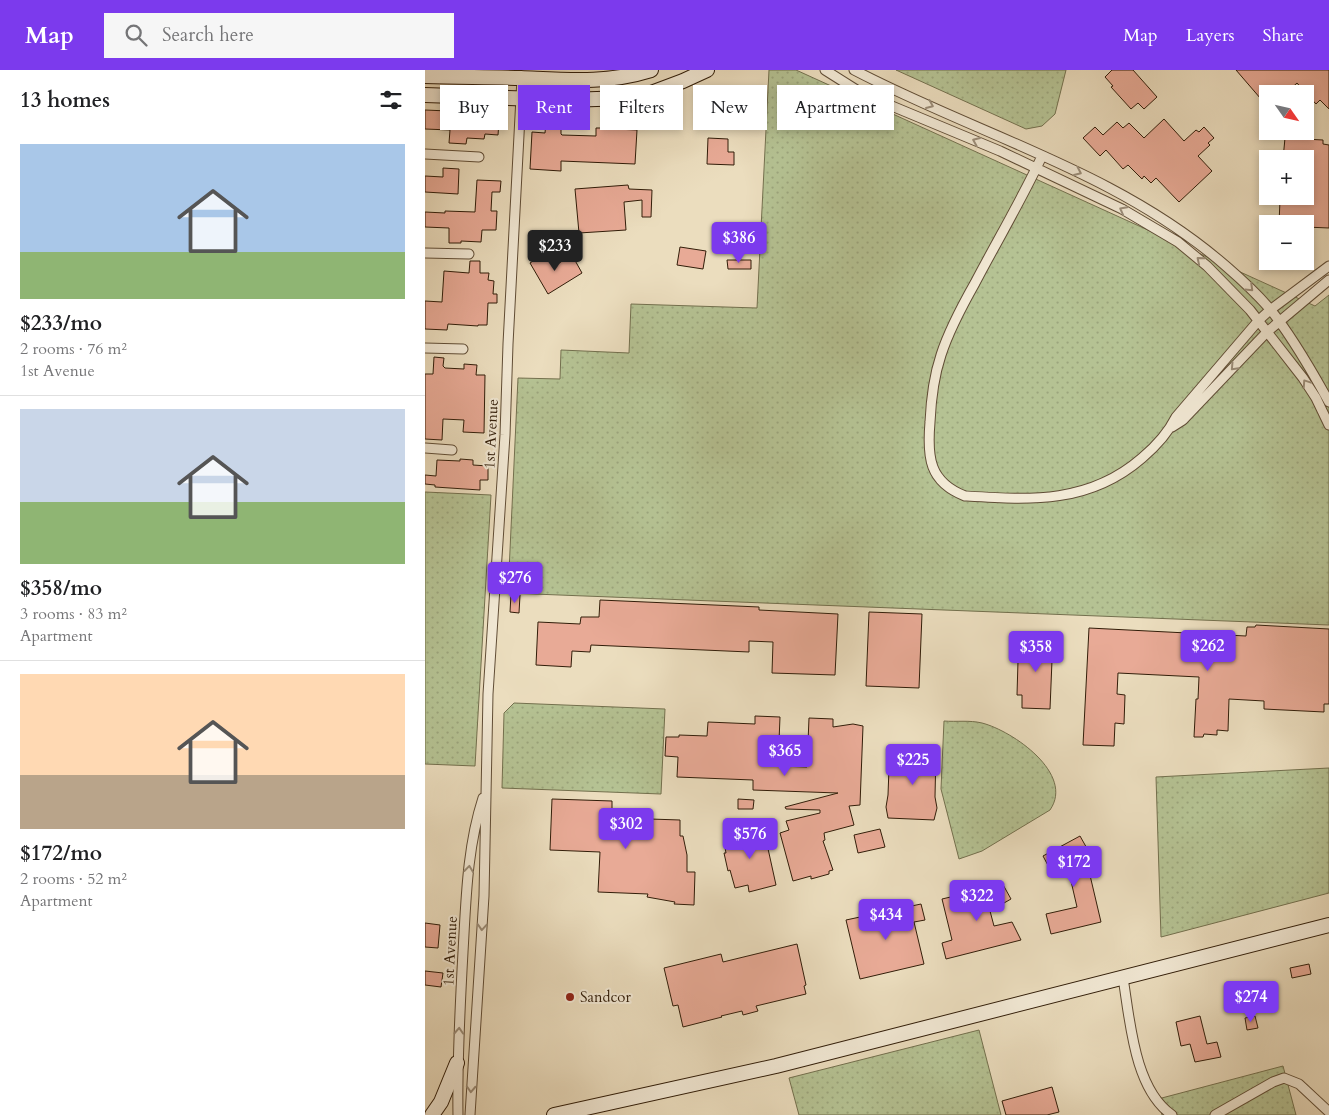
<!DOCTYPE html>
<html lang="en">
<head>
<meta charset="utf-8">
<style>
	:root { --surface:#fff; --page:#f6f6f6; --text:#202124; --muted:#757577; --line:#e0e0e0; --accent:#7c3aed }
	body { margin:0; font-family:Cardo,serif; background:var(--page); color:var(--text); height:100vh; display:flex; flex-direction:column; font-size:19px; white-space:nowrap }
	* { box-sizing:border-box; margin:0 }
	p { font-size:16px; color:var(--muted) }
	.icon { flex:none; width:28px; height:28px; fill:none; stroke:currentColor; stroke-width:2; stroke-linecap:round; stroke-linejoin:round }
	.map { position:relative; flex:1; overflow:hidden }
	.side { display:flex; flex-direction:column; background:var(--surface); width:425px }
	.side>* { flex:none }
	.top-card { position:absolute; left:15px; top:15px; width:475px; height:45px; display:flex; gap:10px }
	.needle { width:32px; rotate:124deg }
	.tools { position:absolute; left:834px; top:15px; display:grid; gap:10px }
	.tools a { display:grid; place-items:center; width:55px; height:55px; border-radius:0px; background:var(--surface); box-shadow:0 2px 8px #0003; font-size:25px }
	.price { position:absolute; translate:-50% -42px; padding:0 11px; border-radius:5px; background:var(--accent); color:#fff; font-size:16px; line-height:32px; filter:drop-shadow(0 1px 2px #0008) }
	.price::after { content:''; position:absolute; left:50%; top:30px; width:15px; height:11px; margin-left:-8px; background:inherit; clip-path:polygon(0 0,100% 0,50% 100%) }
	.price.selected { background:#222; color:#fff }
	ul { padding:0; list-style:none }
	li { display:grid; align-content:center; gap:10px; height:265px; padding:0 20px }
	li+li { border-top:1px solid var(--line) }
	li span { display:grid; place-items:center; height:155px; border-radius:0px; color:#555 }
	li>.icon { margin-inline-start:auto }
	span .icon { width:90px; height:90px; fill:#fffc; stroke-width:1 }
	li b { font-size:21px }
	h2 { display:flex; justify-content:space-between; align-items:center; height:60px; padding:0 20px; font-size:21px }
	.chip { padding:0 18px; border-radius:0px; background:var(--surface); box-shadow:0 2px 8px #0003; font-size:18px; line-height:45px }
	.chip.selected { background:var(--accent); color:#fff }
	header { display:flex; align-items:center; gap:30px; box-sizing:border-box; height:70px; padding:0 25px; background:var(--accent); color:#fff }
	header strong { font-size:24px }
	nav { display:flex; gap:28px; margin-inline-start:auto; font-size:18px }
	.search { width:350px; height:45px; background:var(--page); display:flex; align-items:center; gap:12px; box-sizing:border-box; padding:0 18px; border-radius:0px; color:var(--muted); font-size:19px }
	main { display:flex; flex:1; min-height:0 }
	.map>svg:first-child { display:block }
	.grass { fill:url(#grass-dots); stroke:#73704e }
	.building { fill:#e8aa96; stroke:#311d09 }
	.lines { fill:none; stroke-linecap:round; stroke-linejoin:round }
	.street-casing { stroke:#604d36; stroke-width:11 }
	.secondary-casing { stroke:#311d09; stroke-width:16 }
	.street { stroke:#f2e9d5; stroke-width:9 }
	.secondary { stroke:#f2e9d5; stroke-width:14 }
	.oneway { stroke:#9b8d79 }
	.poi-dot { fill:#8f2418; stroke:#f2e9d5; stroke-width:2 }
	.labels { text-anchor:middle; stroke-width:4; stroke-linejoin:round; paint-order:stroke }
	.street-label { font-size:15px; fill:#311d09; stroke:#f2e9d5 }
	.poi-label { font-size:15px; fill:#311d09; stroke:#f2e9d5; text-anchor:start }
</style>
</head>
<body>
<header>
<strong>Map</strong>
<div class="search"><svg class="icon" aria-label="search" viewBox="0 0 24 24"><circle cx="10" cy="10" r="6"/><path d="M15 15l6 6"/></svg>Search here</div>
<nav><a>Map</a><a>Layers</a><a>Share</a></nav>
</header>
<main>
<section class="side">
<h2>13 homes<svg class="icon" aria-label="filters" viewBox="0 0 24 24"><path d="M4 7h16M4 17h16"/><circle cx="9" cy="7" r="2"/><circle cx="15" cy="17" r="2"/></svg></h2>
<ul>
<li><span style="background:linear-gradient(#a9c7e8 70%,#8fb573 0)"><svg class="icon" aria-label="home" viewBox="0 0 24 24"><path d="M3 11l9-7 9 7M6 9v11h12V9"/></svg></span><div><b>$233/mo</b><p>2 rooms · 76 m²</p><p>1st Avenue</p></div></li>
<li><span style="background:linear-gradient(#c9d6e8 60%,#8fb573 0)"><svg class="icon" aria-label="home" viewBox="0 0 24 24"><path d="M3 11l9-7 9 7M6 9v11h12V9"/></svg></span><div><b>$358/mo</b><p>3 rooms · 83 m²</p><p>Apartment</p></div></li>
<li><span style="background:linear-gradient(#ffd9b3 65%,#b9a48a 0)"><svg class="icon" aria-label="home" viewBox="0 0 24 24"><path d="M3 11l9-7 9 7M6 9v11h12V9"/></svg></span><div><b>$172/mo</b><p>2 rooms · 52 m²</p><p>Apartment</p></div></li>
</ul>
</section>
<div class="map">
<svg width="904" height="1045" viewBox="0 0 904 1045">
	<defs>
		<pattern id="grass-dots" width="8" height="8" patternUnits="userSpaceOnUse" patternTransform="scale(1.25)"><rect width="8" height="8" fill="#b5c293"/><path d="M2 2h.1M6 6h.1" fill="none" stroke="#9ca67d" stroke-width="1.8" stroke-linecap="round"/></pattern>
	</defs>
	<rect width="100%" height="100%" fill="#ebddbe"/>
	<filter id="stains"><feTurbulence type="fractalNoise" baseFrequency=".004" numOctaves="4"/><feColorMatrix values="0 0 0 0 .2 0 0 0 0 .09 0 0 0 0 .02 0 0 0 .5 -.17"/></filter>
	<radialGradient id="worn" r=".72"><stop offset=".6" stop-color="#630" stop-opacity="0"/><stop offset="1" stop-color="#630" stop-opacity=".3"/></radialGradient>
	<!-- grass -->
	<path class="grass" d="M344,0H371L890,236L904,225V555L83,523L93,308L135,309L136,280L204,283L206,234L332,238Z
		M471,0H641L630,44L617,56L601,59Z
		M0,422L66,425L50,696L0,694Z
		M89,633L240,639L236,724L77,718L79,643Z
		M519,651C531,652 545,650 557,653C588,661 650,704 625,740L557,781L534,789L516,719Z
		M904,698V823L736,867L731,707Z
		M554,960L576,1045H374L364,1008Z
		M858,996L871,1045H737L733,1029Z"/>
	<!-- building -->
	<path class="building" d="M687,0H708L732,27L719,39L713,33L706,39L686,17L688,16L680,7Z
		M811,0H904V39L895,30L891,34L872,13L860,24H842V36Z
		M0,40L70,43L69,52H74L73,65L60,64L59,69L42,68L41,74L24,73L25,60L0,59Z
		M739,49L759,71L771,60L774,62L779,57L789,68L783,73L785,75L773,86L787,101L754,132L731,108L726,113L719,106L717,109L703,95L698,99L681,80L675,86L658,68L670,57L678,65L692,52L698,58L704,53L719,68Z
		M121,52L136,53V64L137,65L171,66V58H176L177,54H190V59L212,60L210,94L136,91V101L105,99L107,62L120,63Z
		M283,68L303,69V82H309V95L282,94Z
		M860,68L898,70V74L904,75V158L880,157V154H854L855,130L880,131V89H858Z
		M18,98L34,99L33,124L0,122V106L18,107Z
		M52,110L76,111L75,122H67L66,141H72L71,160H57L56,172L36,171V173H24V158L0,157V142L20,143V141L50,142Z
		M203,115L204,119L227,120L226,147H217V130L199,132L201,160L154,163L150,119Z
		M255,177L281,181L278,199L252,195Z
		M122,182L131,195L147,185L157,203L123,224L105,193Z
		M302,190H326V199H303Z
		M45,191H55V203H64L63,210L69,211L68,224H72V233H63L62,255H53V256L23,254L22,260L0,259V231L17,232L19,201L44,203Z
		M9,287L19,288L18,296L20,298L39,299V294L52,295L51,305H60L59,363L38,362L39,350L18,349L17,370L0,369V304H8Z
		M35,389L48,390V395L63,396V410H55V420L10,417V415L0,414V405L11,406L12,390L35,391Z
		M86,524L95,525L94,543L85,542Z
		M175,530L334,537V540L413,544L410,605L347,603L348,572L324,571V582L166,575L165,582L147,581L146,597L111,595L113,552L155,554L156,547H174Z
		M444,542L497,544L494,618L441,616Z
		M831,555L904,559V634H899V642L839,639V631L804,629L803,661L792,660V665L779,664L778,667H769L771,629H773L774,607L693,603L692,624L700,625L699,654L690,653L689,676L658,675L664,558L821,566L822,557H830Z
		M600,565L628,566L625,639L597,638V625H592L593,591H599Z
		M330,646L355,647L353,696L382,697L384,648L408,649V657L428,654L438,656L435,735L424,736L429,755L399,763L400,770L398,771L408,800L404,801V804L386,809V806L368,811L355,763L364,760L361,751L395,743V740L361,739L360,737L413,723L328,720V710L252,707L253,687L240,686L241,667H254V665L282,666L283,652L330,654Z
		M478,678L511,679L510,727L512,738L509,750L463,748L461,737L463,725L464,698L477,699Z
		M127,729L187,731V753L225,755V749L255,750V766H258L262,785V802H270L269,835L249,834L250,832L222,827L223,824L173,822L175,782L125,780Z
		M313,729L329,730L328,739H313Z
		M338,756L351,815L324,822L323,815L310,818L305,800L303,801L299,783H301L299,772L312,770L311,762Z
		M455,759L460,777L433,783L429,765Z
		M655,766L664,782L660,784L676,852L626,864L621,844L652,837L642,794L627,803L618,786Z
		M576,811L586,829L565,841L569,856L587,852L596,870L521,889L517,873L527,870L517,829L564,818Z
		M496,834L500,850L489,852L499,894L435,909L421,850Z
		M0,853L15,855L13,878L0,877Z
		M372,874L381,915L379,916L381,924L331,936L333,941L318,945L317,941L296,946L297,947L258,957L253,935L248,936L239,898L296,884L298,892Z
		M884,894L886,904L867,908L865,898Z
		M0,901L18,903L16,917L0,915Z
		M775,946L782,974L792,972L796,987L770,992L765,974L756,976L751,952Z
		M830,946L833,958L822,960L820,948Z
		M627,1017L634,1042L622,1045H581L577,1031Z"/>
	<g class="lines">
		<defs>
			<path id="street" d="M400,0L438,24L575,81L697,139L753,172L782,196L825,240L878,308L891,328L904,355
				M429,0C553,65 694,102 802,197C817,210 832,224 845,239C866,265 888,303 904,332
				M0,84L54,87
				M617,86C597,129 572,171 550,213C537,236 524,260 516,285C509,306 506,330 505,352C502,387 504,412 540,426C606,430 664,434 717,388C730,377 743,363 751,347L834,250L845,240L904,196
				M0,183L44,184
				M0,278L38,279
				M747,357L758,350L842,262L904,210
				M0,378L27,380
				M698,908C705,950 709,1019 747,1045
				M33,1045C32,990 35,936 38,882C41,830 42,777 58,728
				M45,1045L59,826L63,624L80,365L83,274L97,8
				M790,1045L848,1012L859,1008L874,1014L904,1042"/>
			<path id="secondary" d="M0,6C32,7 64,7 96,8C142,10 181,14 226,0
				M0,25L142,30L202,28L226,23L258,11L282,0
				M7,1045L16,1032L32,993
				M129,1045L351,996L904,855"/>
		</defs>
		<!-- street casing -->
		<use href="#street" class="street-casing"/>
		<!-- secondary casing -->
		<use href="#secondary" class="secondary-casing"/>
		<!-- street -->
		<use href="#street" class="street"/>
		<!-- secondary -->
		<use href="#secondary" class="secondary"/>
	</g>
	<!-- one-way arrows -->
	<defs><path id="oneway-chevron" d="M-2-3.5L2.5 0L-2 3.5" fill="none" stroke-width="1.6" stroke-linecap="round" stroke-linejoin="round" transform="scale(1.25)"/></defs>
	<g class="oneway">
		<use href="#oneway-chevron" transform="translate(505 35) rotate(23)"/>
		<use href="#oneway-chevron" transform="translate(551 71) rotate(-157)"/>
		<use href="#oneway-chevron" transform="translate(653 102) rotate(25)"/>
		<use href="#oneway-chevron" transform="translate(698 140) rotate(-152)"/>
		<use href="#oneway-chevron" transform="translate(775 190) rotate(-140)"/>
		<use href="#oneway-chevron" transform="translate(825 218) rotate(44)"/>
		<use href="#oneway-chevron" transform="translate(809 297) rotate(133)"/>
		<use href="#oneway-chevron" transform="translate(881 313) rotate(-124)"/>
		<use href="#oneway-chevron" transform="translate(44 799) rotate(-83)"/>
		<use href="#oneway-chevron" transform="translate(57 857) rotate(94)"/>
		<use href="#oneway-chevron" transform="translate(34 961) rotate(-87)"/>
		<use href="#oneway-chevron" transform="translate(46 1019) rotate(93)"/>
	</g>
	<!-- markers -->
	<circle class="poi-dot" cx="145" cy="927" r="5"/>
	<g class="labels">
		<!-- street labels -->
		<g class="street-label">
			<text transform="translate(66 364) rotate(-87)" y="5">1st Avenue</text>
			<text transform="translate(25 881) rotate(-87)" y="5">1st Avenue</text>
		</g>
		<!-- poi labels -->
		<g class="poi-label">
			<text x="155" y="932">Sandcor</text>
		</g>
	</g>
	<rect width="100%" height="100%" filter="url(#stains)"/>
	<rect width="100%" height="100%" fill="url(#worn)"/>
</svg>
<div class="tools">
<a><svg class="needle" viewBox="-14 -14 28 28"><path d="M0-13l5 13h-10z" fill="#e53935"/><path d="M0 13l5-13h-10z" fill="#757577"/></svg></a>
<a>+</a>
<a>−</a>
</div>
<b class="price" style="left:314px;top:194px">$386</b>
<b class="price selected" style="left:130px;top:202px">$233</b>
<b class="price" style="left:90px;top:534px">$276</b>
<b class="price" style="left:783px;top:602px">$262</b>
<b class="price" style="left:611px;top:603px">$358</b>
<b class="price" style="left:360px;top:707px">$365</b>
<b class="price" style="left:488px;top:716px">$225</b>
<b class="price" style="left:201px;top:780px">$302</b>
<b class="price" style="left:325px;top:790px">$576</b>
<b class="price" style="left:649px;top:818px">$172</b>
<b class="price" style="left:552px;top:852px">$322</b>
<b class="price" style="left:461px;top:871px">$434</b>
<b class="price" style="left:826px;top:953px">$274</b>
<div class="top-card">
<a class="chip">Buy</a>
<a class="chip selected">Rent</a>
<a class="chip">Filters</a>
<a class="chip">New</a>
<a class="chip">Apartment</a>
</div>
</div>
</main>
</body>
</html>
